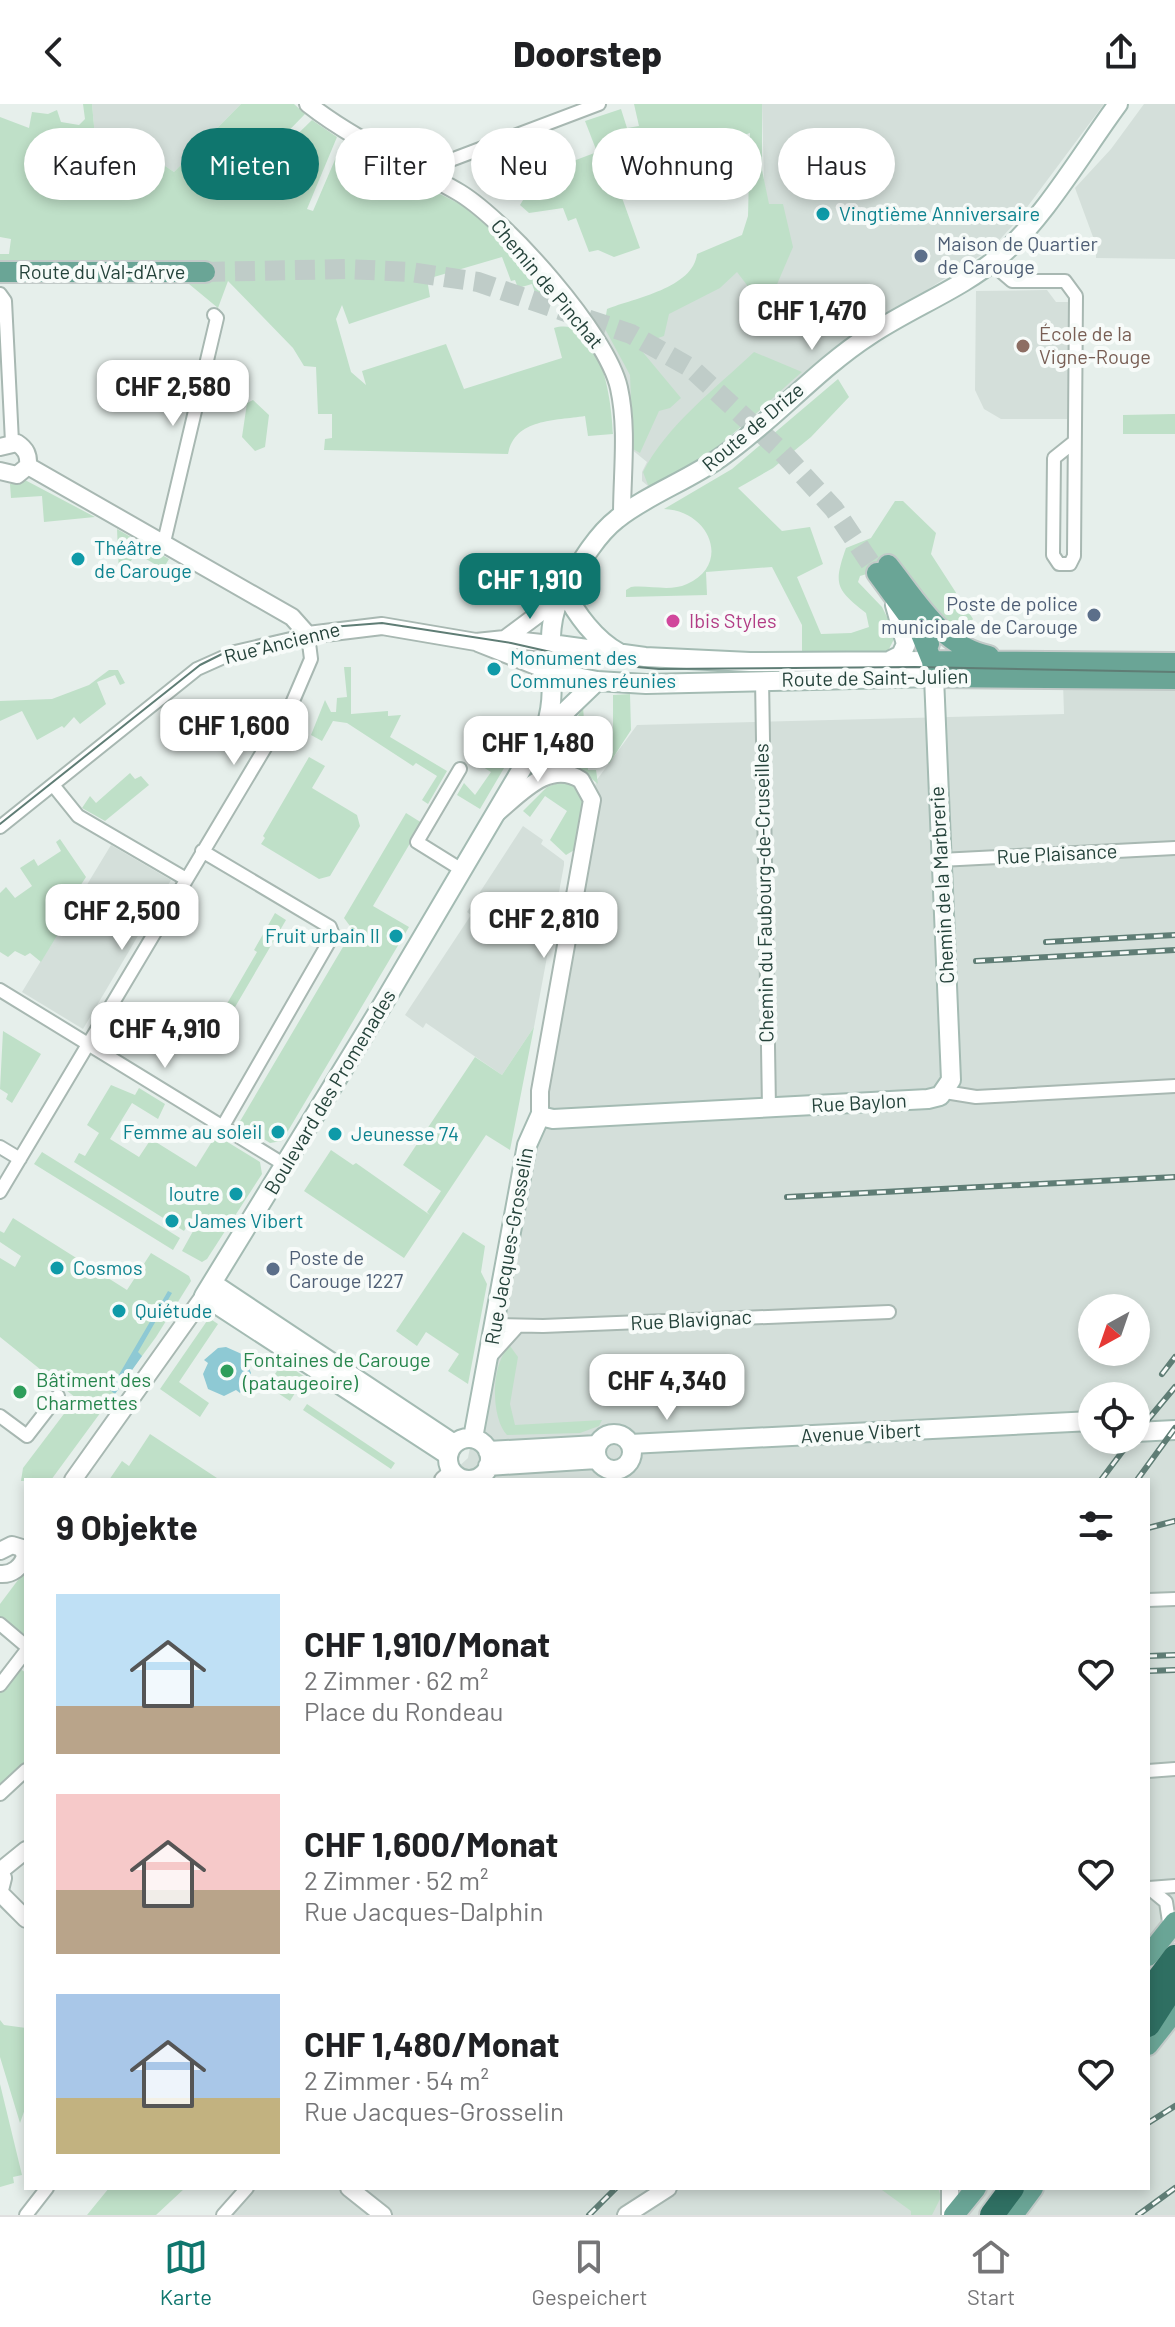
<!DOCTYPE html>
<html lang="de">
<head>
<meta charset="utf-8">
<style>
	:root { --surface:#fff; --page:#f2f2f2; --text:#202124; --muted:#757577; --line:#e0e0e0; --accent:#0f766e }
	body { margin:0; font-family:Barlow,sans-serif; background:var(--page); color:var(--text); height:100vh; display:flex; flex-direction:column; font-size:30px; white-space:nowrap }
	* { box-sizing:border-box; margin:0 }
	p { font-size:26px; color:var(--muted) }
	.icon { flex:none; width:44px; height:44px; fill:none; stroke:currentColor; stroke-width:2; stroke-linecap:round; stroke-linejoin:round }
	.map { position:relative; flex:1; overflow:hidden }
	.panel { position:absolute; left:24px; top:1374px; width:1126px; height:712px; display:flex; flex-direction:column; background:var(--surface); border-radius:0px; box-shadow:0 4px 12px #0003 }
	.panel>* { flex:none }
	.top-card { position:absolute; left:24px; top:24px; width:1128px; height:72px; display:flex; gap:16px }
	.needle { width:52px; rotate:220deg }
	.fabs { position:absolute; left:1078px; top:1190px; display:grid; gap:16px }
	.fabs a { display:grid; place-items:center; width:72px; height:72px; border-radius:50%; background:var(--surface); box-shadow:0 4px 12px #0003; font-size:40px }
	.price { position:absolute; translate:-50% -68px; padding:0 18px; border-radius:16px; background:#fff; color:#222; font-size:26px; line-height:52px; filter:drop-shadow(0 2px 4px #0008) }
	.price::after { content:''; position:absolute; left:50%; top:48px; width:24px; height:18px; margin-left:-12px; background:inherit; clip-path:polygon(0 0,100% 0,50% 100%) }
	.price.current { background:var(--accent); color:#fff }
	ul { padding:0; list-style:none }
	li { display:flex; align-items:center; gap:24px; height:200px; padding:0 32px }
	li span { display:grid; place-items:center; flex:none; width:224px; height:160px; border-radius:0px; color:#555 }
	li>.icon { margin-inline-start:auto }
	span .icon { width:96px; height:96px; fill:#fffc; stroke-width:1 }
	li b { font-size:34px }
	h2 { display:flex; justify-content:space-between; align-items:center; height:96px; padding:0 32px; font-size:34px }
	.tag { padding:0 28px; border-radius:36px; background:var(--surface); box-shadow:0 4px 12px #0003; font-size:28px; line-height:72px }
	.tag.current { background:var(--accent); color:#fff }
	header { display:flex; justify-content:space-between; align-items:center; height:104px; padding:0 32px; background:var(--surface); font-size:36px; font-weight:800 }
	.dock { display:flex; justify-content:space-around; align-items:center; height:112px; border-top:2px solid var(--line); background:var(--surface); font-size:22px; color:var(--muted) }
	.dock a { display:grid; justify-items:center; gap:4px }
	.dock .current { color:var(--accent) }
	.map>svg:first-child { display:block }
	.built { fill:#d4dfda; fill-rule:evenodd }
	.green { fill:#bfe0c8 }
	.water { fill:#8ec9d4 }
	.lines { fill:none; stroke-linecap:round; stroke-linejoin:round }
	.primary-tunnel { stroke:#bfccc8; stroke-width:20; stroke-dasharray:20 10; stroke-linecap:butt }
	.minor-casing { stroke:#a8b8b2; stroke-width:16 }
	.tertiary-casing { stroke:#a8b8b2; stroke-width:20 }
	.secondary-casing { stroke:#a4bbb3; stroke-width:22 }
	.primary-casing { stroke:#c2cac8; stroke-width:24 }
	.motorway-casing { stroke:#c2cac8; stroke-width:28 }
	.minor { stroke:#fff; stroke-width:12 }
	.tertiary { stroke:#fff; stroke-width:16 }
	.secondary { stroke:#fff; stroke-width:18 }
	.primary { stroke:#6aa596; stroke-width:20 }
	.motorway { stroke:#2f6f62; stroke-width:24 }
	.tram { stroke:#5f7d75; stroke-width:2 }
	.rail-casing { stroke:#5f7d75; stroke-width:6 }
	.rail { stroke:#f7fbf9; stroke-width:3; stroke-dasharray:9; stroke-linecap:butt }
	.culture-dot { fill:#0f9aa8; stroke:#f7fbf9; stroke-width:3 }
	.service-dot { fill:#5c6f8a; stroke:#f7fbf9; stroke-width:3 }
	.education-dot { fill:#8d6e63; stroke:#f7fbf9; stroke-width:3 }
	.hotel-dot { fill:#d1479c; stroke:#f7fbf9; stroke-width:3 }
	.leisure-dot { fill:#2e9e5b; stroke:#f7fbf9; stroke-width:3 }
	.labels { text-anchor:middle; stroke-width:8; stroke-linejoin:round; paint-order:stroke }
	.culture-label { font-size:20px; fill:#0d838f; stroke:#f7fbf9; text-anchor:start }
	.service-label { font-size:20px; fill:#4e5e75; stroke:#f7fbf9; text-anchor:start }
	.street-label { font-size:20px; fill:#24423a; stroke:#f7fbf9 }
	.education-label { font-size:20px; fill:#785e54; stroke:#f7fbf9; text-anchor:start }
	.hotel-label { font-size:20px; fill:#b23c85; stroke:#f7fbf9; text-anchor:start }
	.leisure-label { font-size:20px; fill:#27864d; stroke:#f7fbf9; text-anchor:start }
</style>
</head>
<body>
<header><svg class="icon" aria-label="back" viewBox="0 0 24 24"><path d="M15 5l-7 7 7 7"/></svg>Doorstep<svg class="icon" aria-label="share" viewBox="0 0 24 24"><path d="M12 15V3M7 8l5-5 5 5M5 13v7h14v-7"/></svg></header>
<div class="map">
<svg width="1175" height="2111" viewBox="0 0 1175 2111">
	<rect width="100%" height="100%" fill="#e6efeb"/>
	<!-- built -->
	<path class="built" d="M92,0H241L174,68L137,43L95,33Z
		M762,0H1104L1016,118L992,144L837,244L701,355L654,383L648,382L642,377V368L647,358L631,345L627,284L618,255L599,228L607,221L766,151Z
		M1144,0H1175V155L1096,154V141L1075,84L1111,45Z
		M1047,186L1056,198H1071L1070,315H1001L984,305L975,286L976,187Z
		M1063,579L1175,584V2111H221L245,2084H1148V1376H444L468,1354L596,677L637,621L1064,610ZM1092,1204H1136V1248H1092ZM1092,1292H1136V1336H1092Z
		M523,722L543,736L541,740L564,757V761L534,923L502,971L426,919L423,924L405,911L471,811L467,808Z
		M111,741L171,776L83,925L22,888Z"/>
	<!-- green -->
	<path class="green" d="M83,0H92L95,33L137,43L174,68L241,0H294L305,10L266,50L271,56L312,16L337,33L307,105L313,107L343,37L372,56L462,101L506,138L548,188L537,194L532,180L518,184L515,176L511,177L502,153L427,175L430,193L349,220L342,201L336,215L351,268L366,281L362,267L446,240L464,285L562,254L554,224C601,210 612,298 613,330L588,332L585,312C555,317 515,314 508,350L324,346L325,335L332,334V310H318L316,263L304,262L293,244L228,177L218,204L189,180L203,178L0,158V150H9L11,135L0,133V13L29,24L32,8L48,10L57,6L61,18L79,21L85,15Z
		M634,0H762V66L769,100H783L793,143L766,206L737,168L720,184L669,210L664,232L646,238L641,246L681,294L670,304L659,307L640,349L633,345L630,271L604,223L607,205C635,194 693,184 697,150L742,131L748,112L750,29L628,70L633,86L621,91L640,144L614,153L598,146L589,148L576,114L568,117L563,104L529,109L520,101L528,88L526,75L597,48L585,17L621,5L627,24L639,22Z
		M754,248L802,268C773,292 683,384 648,381L643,368C667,321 716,284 754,248Z
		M838,275L849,293L811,333L773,364L738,384L782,427L810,423L823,460L797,473L821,530L851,529L869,523L866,509C836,485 833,481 846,444L871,434L895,397H903L936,429L931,450L973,515L966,524L955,519L946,520L870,469L860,472L858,478L882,503L896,531L888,547L802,550V521L772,463L706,468L707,491L626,493V486L631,483C650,481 670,488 687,480C731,461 711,407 664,405L732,365Z
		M253,296L269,311L265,343L255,347L242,333L247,299Z
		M1175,310V330H1123V311Z
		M25,376L95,413L44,418L42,392L11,394L10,380Z
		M117,425L169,455L163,465L136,449L122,471L119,469Z
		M344,563H351V610L388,607V612L401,611L390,633L447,667L428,700L422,696L437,672L416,659L413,662L347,619L333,617L322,637L311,631L325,596L331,608H336L337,594L347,593Z
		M109,566H118L125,579L120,581L115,571L97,578L106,600L80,620L74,613L64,624L62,622L37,636L22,607L0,617V597L52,595L89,581Z
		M630,590L631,626L609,660L605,654L613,649V591Z
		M583,603L588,666H596L598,680L578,664L551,660Z
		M499,638L514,647L480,705L457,691L464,679L475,691L491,668L483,663Z
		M309,653L325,662L312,684L357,711L360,722L330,772L319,775L261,740L265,734L263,732Z
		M130,669L135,675L141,672L149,681L105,717L82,704L90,692L96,699Z
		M561,678L571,679L584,697L576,745L566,751L550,736L567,707L545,692L530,713L523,707L547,683Z
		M406,709L422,719L373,802L409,823L282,1037L270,1039L239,1019L353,826L344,814Z
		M60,735L86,773L71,796L76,800L41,858L30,849L25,852L15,847L8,853L0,848V789L6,783L15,794L32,782L20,764L34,755L38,762L61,747L56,738Z
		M275,809L286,816L228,915L221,910L257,848L254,846Z
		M534,923L510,1046L486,1031L404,1154L304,1087L331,1046L353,1061L356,1059L430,1111L427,1108L441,1087L403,1061L475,953L502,971Z
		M3,927L41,950L12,999L6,995L8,990L0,985Z
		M111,981L135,991L139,984L165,1000L158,1015L132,999L110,1035L139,1053L151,1035L196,1063L216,1031L260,1058L262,1070L207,1155L202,1158L182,1147L197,1120L190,1117L184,1127L74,1058L79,1049L85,1052L99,1029L87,1021Z
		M42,1048L180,1134L173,1146L34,1060Z
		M13,1114L127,1186L151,1149L189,1172L191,1177L156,1233L51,1376L21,1377L23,1364L76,1294L0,1233V1154L15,1163L21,1152L0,1138V1127L4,1129Z
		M463,1128L485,1142L481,1168L487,1180L468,1280L448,1267L459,1250L426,1228L417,1242L396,1227Z
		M209,1214L218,1220L179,1278L209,1299L200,1313L160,1285Z
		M510,1242L518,1253L510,1300L515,1321L602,1316L599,1322L580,1329L507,1331C490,1313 491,1258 510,1242Z
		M283,1258L305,1273L290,1297L267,1282Z
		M307,1300L395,1359L391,1365L303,1306Z
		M150,1330L220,1376H109L122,1357L129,1362Z
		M26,1471V1534L0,1515V1500L21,1472Z
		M19,1564L26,1569V1661L0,1684V1589Z
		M0,1916L4,1921L26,1924V2002L20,2019L0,1953Z
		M0,1980L22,2071L13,2073L14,2079L0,2083Z
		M109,2084H185L156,2111H87Z
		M865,2084H938L941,2093L932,2111H911V2107L882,2086Z"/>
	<!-- water -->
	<path class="water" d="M168,1187L172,1189L138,1248L142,1252L115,1290L110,1286Z
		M226,1243L244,1251L251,1269L240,1289L236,1286L224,1292L208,1285L203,1270L208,1259L204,1256L218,1244Z"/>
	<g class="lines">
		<!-- primary-tunnel -->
		<path class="primary-tunnel" d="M205,168L345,165L411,168L478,178L631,230L691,264L782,348L834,405L877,469"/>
		<defs>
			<path id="minor" d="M419,68L599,0
				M991,159L1012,177H1065L1076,192L1074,452L1070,460H1059L1053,451L1054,354L1074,338
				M0,190L5,197L12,338
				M164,438L217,214L214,211
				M762,575L769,1004
				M460,665L417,738L462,766
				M53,681L78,712L186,775
				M0,723L197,565L235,548L308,531L311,555L293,597L0,1088
				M202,747L330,823L333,831L223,1022
				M940,756L1175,744
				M0,886L285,1061
				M945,988L976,993L1175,982
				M0,1043L20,1055
				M493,1221L543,1222L889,1208
				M491,1252L518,1222
				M0,1312L27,1332L58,1292
				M1148,1496L1175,1495
				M0,1520L26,1542
				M0,1581L26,1547
				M1148,1667L1175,1665
				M0,1690L26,1666
				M1170,1824L1166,1798L1149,1784L1175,1782
				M26,2111L47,2084
				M223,2111L247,2084"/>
			<path id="tertiary" d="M308,0C355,37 409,59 460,89C507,118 607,230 619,284C628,325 622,369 622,411
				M0,343L17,339C26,345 29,351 28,362L17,371L0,367
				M28,362L292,513L308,531L382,522L476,538L505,535L551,540
				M505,535L560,494
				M478,539L551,568
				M497,709C520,690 550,655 581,676L592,696L540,987V1012
				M73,1376L204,1192
				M443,1376L452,1368
				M0,1447L12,1441L22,1444
				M0,1470C12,1471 22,1463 25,1452L22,1444
				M0,1786L3,1774L0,1767L26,1746
				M0,1789L26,1815
				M349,2084L383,2111
				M626,2111L668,2084
				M950,2111V2084"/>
			<path id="secondary" d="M564,486C576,510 595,536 619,549
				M551,540L645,553L750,558L932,557
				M891,556L901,551L906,540L895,501
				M545,627L597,577
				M212,1179L454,1340
				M1136,1328L1175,1326
				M596 1348a18 18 0 1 1 36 0a18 18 0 1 1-36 0Z
				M473,1334L527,1041L540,1012L553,1015L928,995L940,992L951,976L934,573L646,580L597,577L551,568
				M448 1355a21 21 0 1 1 42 0a21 21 0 1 1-42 0Z
				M630,1340L1092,1317
				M488,1347L597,1341
				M448,1351L204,1192L383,900L543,629C564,585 537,531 563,488C578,463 595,432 617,415C645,392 689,376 721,353C774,316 816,266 870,231C912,203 961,185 1000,152C1043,116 1084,46 1118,0
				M488,1362L597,1355"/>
			<path id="primary" d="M0,168H205
				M888,461C916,496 942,543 989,552
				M877,469L929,540
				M921,530L932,557L934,573L1175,575
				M932,557L1175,559
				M1148,1852L1175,1818
				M1148,1941L1175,1907
				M954,2111L976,2084
				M1013,2111L1033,2084"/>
			<path id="motorway" d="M1148,1889L1175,1853
				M1148,1921L1175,1879
				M992,2111L1012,2084"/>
		</defs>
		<!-- minor casing -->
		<use href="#minor" class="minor-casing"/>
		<!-- tertiary casing -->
		<use href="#tertiary" class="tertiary-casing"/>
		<!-- secondary casing -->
		<use href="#secondary" class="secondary-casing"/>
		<!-- primary casing -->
		<use href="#primary" class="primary-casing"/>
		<!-- motorway casing -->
		<use href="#motorway" class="motorway-casing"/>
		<!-- minor -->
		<use href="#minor" class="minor"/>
		<!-- tertiary -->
		<use href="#tertiary" class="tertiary"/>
		<!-- secondary -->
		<use href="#secondary" class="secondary"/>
		<!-- primary -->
		<use href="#primary" class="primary"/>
		<!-- motorway -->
		<use href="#motorway" class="motorway"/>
		<!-- tram -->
		<path class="tram" d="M0,720L200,561L224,549L260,539L331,523L382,519L511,539L604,560L659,565L915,563L1175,568"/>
		<defs>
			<path id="rail" d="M1046,838L1175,831
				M976,857L1175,846
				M787,1093L1175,1073
				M1162,1270L1175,1253
				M1136,1330L1175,1283
				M1101,1376L1131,1336
				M1137,1376L1175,1324
				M1148,1424L1175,1417
				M1148,1552L1175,1551
				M1148,1567L1175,1566
				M1148,2019L1175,2002
				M589,2111L616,2084
				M1138,2111L1175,2084"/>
		</defs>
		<!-- rail casing -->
		<use href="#rail" class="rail-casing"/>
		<!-- rail -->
		<use href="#rail" class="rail"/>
	</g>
	<!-- markers -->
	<g class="culture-dot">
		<circle cx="823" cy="110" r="8"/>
		<circle cx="78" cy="455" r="8"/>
		<circle cx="494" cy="565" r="8"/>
		<circle cx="396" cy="832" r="8"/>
		<circle cx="278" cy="1028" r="8"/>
		<circle cx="335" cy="1030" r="8"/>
		<circle cx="236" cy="1090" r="8"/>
		<circle cx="172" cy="1117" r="8"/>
		<circle cx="57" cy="1164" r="8"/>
		<circle cx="119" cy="1207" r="8"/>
	</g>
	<g class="service-dot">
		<circle cx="921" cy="152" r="8"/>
		<circle cx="1094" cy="511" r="8"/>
		<circle cx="273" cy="1165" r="8"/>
	</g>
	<circle class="education-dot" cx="1023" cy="242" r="8"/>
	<circle class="hotel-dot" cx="673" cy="517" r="8"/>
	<g class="leisure-dot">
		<circle cx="227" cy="1267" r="8"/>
		<circle cx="20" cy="1288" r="8"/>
	</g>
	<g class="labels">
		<!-- culture labels -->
		<g class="culture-label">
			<text x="839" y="117">Vingtième Anniversaire</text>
			<text x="94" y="451">Théâtre<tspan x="94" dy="23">de Carouge</tspan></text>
			<text x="510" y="561">Monument des<tspan x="510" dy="23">Communes réunies</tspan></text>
			<text x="380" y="839" text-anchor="end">Fruit urbain II</text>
			<text x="262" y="1035" text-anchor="end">Femme au soleil</text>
			<text x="351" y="1037">Jeunesse 74</text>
			<text x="220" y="1097" text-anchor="end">loutre</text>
			<text x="188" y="1124">James Vibert</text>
			<text x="73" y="1171">Cosmos</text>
			<text x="135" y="1214">Quiétude</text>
		</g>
		<!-- service labels -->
		<g class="service-label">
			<text x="937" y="147">Maison de Quartier<tspan x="937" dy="23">de Carouge</tspan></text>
			<text x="1078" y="507" text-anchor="end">Poste de police<tspan x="1078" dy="23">municipale de Carouge</tspan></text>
			<text x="289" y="1161">Poste de<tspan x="289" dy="23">Carouge 1227</tspan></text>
		</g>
		<!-- street labels -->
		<g class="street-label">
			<text x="102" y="175">Route du Val-d'Arve</text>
			<text transform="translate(547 180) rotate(50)" y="7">Chemin de Pinchat</text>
			<text transform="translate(753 323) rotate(-40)" y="7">Route de Drize</text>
			<text transform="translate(282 539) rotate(-14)" y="7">Rue Ancienne</text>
			<text transform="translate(875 574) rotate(-1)" y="7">Route de Saint-Julien</text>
			<text transform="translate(1057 750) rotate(-3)" y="7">Rue Plaisance</text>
			<text transform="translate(942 781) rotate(-93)" y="7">Chemin de la Marbrerie</text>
			<text transform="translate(764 789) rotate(-91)" y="7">Chemin du Faubourg-de-Cruseilles</text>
			<text transform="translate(330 988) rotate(-59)" y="7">Boulevard des Promenades</text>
			<text transform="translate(859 999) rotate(-3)" y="7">Rue Baylon</text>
			<text transform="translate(509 1142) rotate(-80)" y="7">Rue Jacques-Grosselin</text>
			<text transform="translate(691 1216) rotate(-3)" y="7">Rue Blavignac</text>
			<text transform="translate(861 1329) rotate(-3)" y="7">Avenue Vibert</text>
		</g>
		<!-- education labels -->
		<g class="education-label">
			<text x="1039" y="237">École de la<tspan x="1039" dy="23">Vigne-Rouge</tspan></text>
		</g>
		<!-- hotel labels -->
		<g class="hotel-label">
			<text x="689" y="524">Ibis Styles</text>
		</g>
		<!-- leisure labels -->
		<g class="leisure-label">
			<text x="243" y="1263">Fontaines de Carouge<tspan x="243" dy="23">(pataugeoire)</tspan></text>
			<text x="36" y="1283">Bâtiment des<tspan x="36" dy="23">Charmettes</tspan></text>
		</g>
	</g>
</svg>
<div class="fabs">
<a><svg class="needle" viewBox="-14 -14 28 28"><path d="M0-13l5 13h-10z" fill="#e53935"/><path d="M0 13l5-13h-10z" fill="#757577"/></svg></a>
<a><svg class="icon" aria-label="locate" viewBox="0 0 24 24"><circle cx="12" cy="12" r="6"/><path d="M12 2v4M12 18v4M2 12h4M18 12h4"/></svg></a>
</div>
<b class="price" style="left:812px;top:248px">CHF 1,470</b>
<b class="price" style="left:173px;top:324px">CHF 2,580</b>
<b class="price current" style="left:530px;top:517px">CHF 1,910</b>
<b class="price" style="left:234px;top:663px">CHF 1,600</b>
<b class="price" style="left:538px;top:680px">CHF 1,480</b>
<b class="price" style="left:122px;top:848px">CHF 2,500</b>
<b class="price" style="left:544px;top:856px">CHF 2,810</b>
<b class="price" style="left:165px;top:966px">CHF 4,910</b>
<b class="price" style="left:667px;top:1318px">CHF 4,340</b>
<div class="top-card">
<a class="tag">Kaufen</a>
<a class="tag current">Mieten</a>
<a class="tag">Filter</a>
<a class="tag">Neu</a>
<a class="tag">Wohnung</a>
<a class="tag">Haus</a>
</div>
<section class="panel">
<h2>9 Objekte<svg class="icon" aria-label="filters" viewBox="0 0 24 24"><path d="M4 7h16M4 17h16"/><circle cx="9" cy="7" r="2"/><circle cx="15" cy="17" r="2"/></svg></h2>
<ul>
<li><span style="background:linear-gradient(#bfe0f5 70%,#b9a48a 0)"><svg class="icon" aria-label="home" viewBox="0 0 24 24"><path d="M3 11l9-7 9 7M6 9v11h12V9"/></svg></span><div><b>CHF 1,910/Monat</b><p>2 Zimmer · 62 m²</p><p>Place du Rondeau</p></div><svg class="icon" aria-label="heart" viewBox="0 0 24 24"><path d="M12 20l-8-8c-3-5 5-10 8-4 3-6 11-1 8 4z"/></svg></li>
<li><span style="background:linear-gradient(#f6c9c9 60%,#b9a48a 0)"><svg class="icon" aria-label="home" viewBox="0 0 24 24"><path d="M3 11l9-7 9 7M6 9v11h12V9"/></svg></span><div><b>CHF 1,600/Monat</b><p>2 Zimmer · 52 m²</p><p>Rue Jacques-Dalphin</p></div><svg class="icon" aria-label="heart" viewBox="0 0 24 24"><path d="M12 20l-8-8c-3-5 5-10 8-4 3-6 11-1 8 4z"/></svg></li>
<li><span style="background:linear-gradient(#a9c7e8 65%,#c2b280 0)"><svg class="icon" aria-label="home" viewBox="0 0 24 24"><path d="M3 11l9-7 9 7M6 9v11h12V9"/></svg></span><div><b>CHF 1,480/Monat</b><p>2 Zimmer · 54 m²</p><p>Rue Jacques-Grosselin</p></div><svg class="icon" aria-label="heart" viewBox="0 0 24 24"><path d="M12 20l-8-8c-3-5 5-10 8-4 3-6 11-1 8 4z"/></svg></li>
</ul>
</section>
</div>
<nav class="dock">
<a class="current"><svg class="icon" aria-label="map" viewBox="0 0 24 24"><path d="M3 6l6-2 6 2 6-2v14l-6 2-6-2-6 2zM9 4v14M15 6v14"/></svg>Karte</a>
<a><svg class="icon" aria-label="saved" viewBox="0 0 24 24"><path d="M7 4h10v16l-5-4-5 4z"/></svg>Gespeichert</a>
<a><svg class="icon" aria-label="home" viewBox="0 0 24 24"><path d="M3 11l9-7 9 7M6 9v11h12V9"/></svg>Start</a>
</nav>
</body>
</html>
